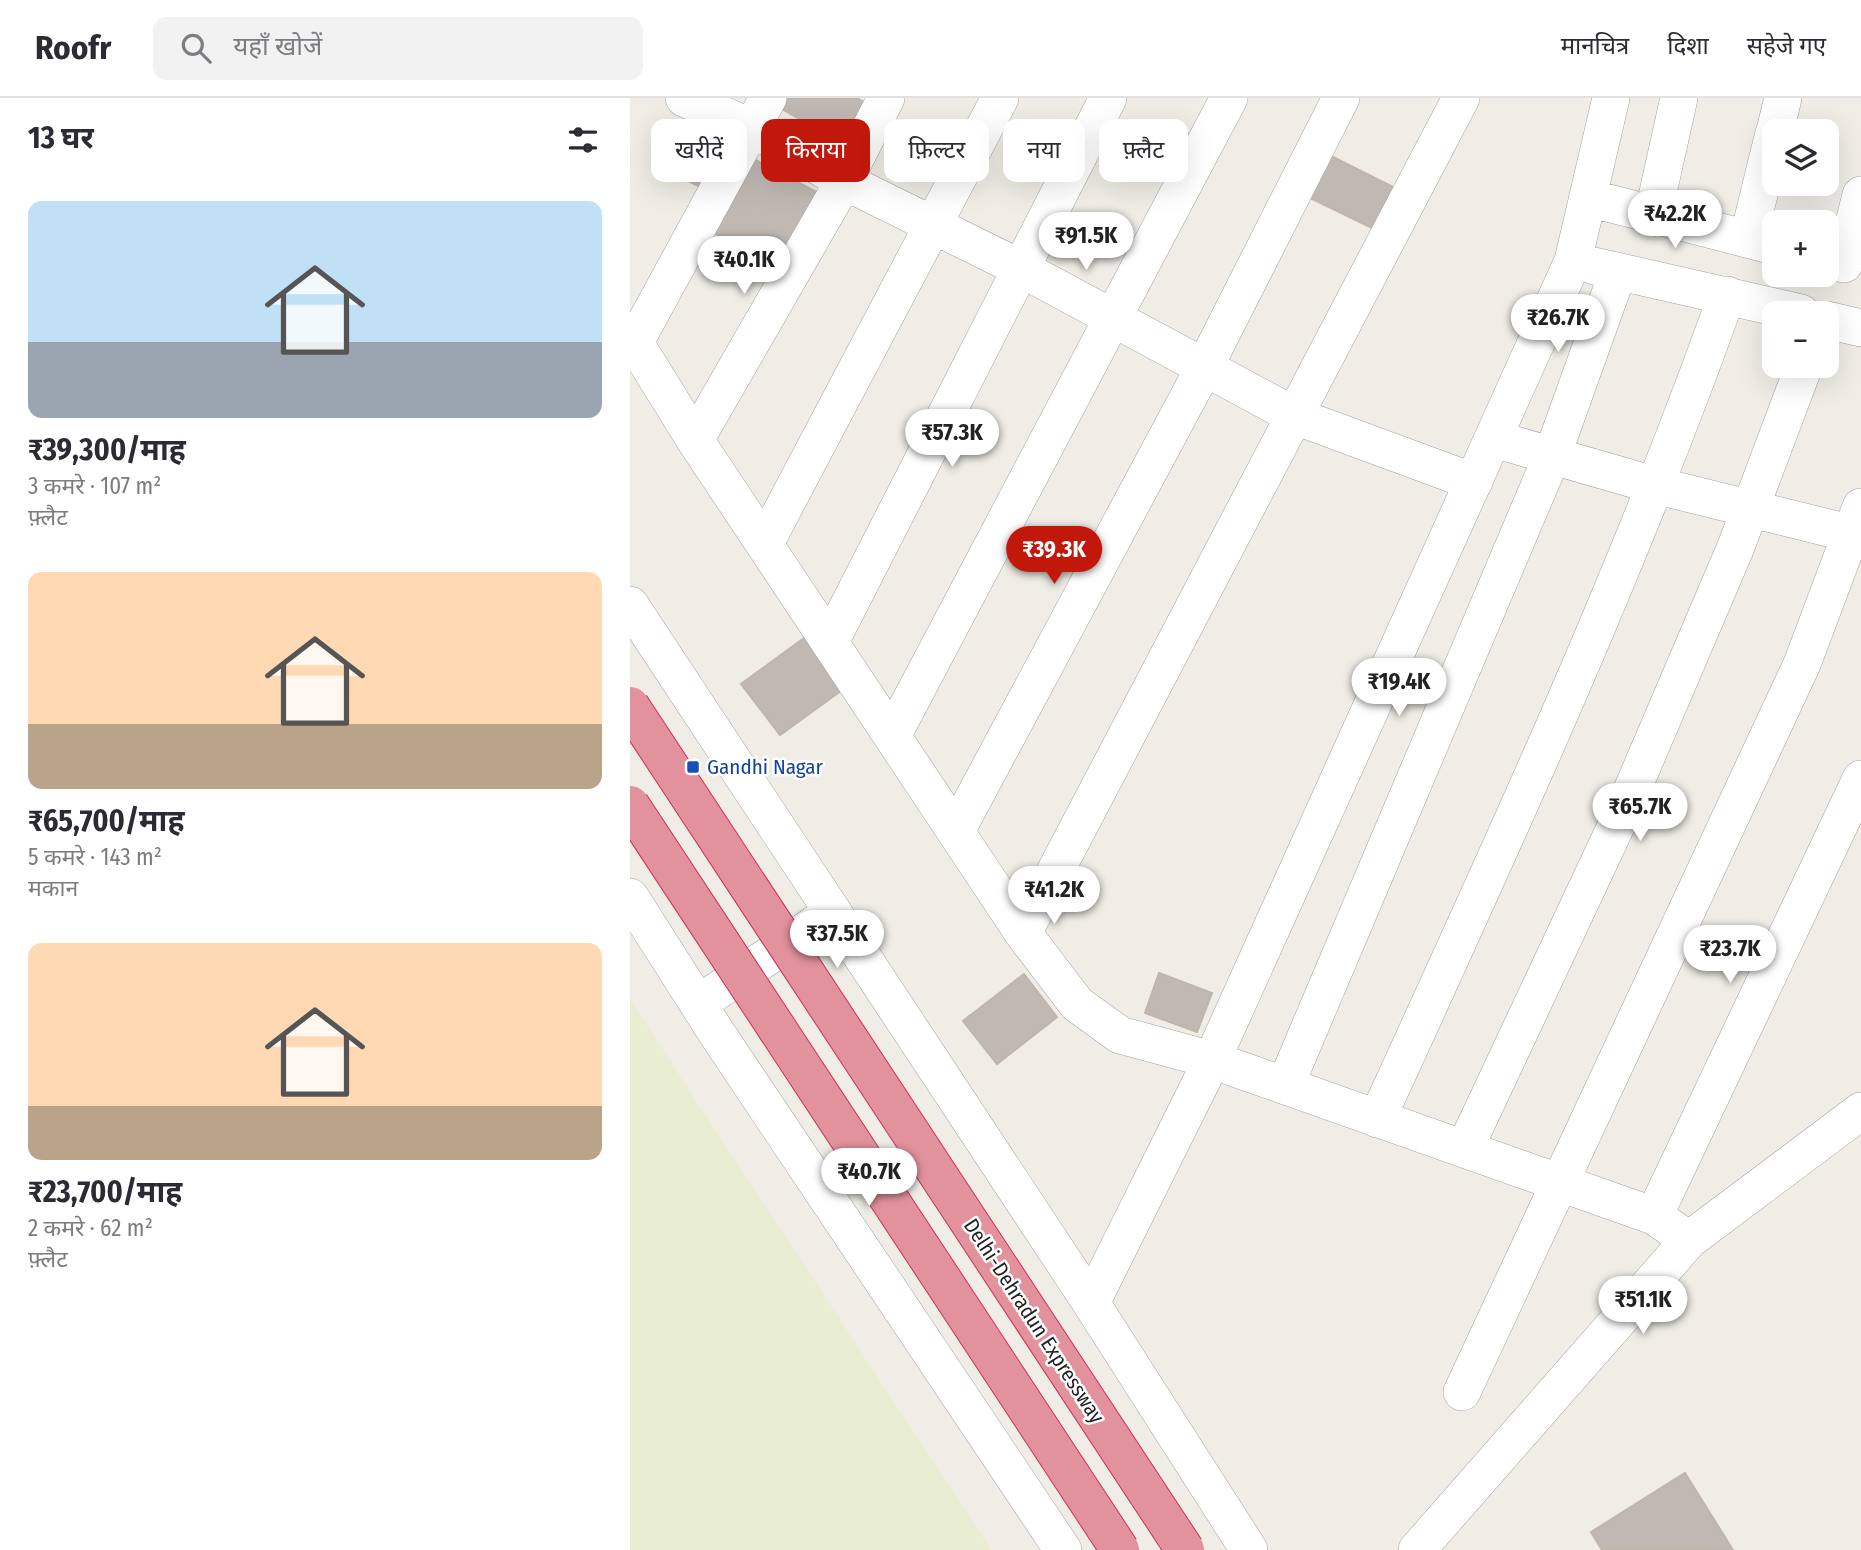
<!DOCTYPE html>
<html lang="hi">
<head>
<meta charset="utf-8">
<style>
	:root { --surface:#fff; --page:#f2f2f3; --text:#2b2b33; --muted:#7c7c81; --line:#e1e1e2; --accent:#c2180c }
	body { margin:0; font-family:"Fira Sans Condensed","Noto Sans Devanagari",sans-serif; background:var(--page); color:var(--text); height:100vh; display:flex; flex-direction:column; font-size:26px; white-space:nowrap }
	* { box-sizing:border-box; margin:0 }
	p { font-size:23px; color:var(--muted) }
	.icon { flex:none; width:38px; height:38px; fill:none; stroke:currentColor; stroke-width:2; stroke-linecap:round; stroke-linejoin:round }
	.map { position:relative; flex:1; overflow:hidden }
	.side { display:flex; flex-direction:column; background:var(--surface); width:630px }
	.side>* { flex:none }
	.top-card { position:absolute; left:21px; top:21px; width:665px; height:63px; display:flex; gap:14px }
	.buttons { position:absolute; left:1132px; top:21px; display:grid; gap:14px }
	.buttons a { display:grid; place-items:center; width:77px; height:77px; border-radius:14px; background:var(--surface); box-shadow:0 7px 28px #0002; font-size:35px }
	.price { position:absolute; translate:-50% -60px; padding:0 16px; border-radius:24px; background:#fff; color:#222; font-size:23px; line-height:46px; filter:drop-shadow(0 2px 4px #0008) }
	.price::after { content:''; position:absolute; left:50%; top:42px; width:21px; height:16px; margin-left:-10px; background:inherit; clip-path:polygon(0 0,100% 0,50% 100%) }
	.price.active { background:var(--accent); color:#fff }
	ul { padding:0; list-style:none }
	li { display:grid; align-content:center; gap:14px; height:371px; padding:0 28px }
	li span { display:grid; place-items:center; height:217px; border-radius:14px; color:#555 }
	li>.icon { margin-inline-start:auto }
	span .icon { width:126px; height:126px; fill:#fffc; stroke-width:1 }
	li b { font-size:30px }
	h2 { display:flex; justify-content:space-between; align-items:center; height:84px; padding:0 28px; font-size:30px }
	.tag { padding:0 24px; border-radius:14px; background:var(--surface); box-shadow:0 7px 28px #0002; font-size:24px; line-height:63px }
	.tag.active { background:var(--accent); color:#fff }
	header { display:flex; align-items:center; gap:42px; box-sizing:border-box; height:98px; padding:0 35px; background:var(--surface); border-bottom:2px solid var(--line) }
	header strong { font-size:33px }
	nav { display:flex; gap:38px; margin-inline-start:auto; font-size:24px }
	.search { width:490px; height:63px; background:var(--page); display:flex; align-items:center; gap:18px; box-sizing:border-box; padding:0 24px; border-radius:14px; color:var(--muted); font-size:26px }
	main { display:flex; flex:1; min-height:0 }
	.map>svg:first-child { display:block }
	.farmland { fill:#e9edd2 }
	.building { fill:#c0b9b3; stroke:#c0b5a9; stroke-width:2 }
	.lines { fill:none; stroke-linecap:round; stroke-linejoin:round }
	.minor-casing { stroke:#a3a3a3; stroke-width:38 }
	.minor { stroke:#fff; stroke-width:37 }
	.highway-bridge-casing { stroke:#d12f5c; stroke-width:40; stroke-linecap:butt }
	.highway-bridge { stroke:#e2929c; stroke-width:38 }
	.transit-dot { fill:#1a4fb4; stroke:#fff; stroke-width:2.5 }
	.labels { text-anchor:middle; stroke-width:5; stroke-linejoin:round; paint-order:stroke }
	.transit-label { font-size:21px; fill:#164399; stroke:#fff; text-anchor:start }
	.street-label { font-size:21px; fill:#1f1f1f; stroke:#fff }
</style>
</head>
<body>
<header>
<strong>Roofr</strong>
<div class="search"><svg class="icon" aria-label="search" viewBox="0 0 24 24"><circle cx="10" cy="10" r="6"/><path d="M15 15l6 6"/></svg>यहाँ खोजें</div>
<nav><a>मानचित्र</a><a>दिशा</a><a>सहेजे गए</a></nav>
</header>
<main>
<section class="side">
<h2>13 घर<svg class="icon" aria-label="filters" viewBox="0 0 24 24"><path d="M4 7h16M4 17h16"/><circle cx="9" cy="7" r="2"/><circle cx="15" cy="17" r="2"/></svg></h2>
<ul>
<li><span style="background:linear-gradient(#bfe0f5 65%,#9aa5b1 0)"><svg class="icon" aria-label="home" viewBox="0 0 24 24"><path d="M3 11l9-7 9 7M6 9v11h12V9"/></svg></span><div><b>₹39,300/माह</b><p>3 कमरे · 107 m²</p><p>फ़्लैट</p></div></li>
<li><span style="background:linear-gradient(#ffd9b3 70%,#b9a48a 0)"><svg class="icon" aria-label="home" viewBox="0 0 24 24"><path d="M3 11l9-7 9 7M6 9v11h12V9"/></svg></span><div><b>₹65,700/माह</b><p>5 कमरे · 143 m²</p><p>मकान</p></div></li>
<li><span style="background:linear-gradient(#ffd9b3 75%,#b9a48a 0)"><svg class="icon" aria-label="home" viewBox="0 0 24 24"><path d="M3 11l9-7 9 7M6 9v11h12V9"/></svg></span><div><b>₹23,700/माह</b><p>2 कमरे · 62 m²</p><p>फ़्लैट</p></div></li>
</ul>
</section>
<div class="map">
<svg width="1231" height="1452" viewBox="0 0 1231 1452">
	<rect width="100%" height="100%" fill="#efede6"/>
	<!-- farmland -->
	<path class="farmland" d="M0,902L361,1452H0Z"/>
	<!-- building -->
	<path class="building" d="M149,0H227L235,5L215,47L145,7Z
		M42,23L102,51L81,94L22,66Z
		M697,56L765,90L744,131L676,98Z
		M120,59L192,97L153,171L80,133Z
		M181,535L219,587L150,637L111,586Z
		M529,875L582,895L567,934L515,915Z
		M394,876L427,919L367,966L333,923Z
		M1055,1375L1103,1452H972L961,1434Z"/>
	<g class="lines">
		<defs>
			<path id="minor" d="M54,0L122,30L214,83L392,171L665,318L844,384
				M1145,33L1153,0
				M959,100L1144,148
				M1023,117L1049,0
				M1118,141L1144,35
				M1214,166L1231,97
				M964,168L1171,215
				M1197,222L1231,230
				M0,237L65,342L393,835L447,906L490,937L582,962L1024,1118L1059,1142
				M5,244L138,0
				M864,341L1024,387L1231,438
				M65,342L214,83L256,0
				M135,445L370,0
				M0,507L461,1205L619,1452
				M200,544L478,0
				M263,636L599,0
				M326,733L574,270L711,0
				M0,799L86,934L433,1452
				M393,835L831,0
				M68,906L203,814
				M655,988L922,358L988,174
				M747,1021C871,750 997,478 1097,197
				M835,1050L994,711L1105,451L1174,268
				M1024,1118L1231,681
				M461,1205L582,962L943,163L981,0
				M832,1294L1172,566L1231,409
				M787,1452L1059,1142L1231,1013"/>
		</defs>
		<!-- minor casing -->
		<use href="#minor" class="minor-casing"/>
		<!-- minor -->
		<use href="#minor" class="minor"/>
		<defs>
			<path id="highway-bridge" d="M0,608L555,1452
				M0,707L490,1452"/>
		</defs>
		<!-- highway-bridge casing -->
		<use href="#highway-bridge" class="highway-bridge-casing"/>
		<!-- highway-bridge -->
		<use href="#highway-bridge" class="highway-bridge"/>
	</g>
	<!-- markers -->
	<rect class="transit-dot" x="56" y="662" width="14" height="14" rx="3.5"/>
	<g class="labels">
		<!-- transit labels -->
		<g class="transit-label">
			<text x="77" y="676">Gandhi Nagar</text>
		</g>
		<!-- street labels -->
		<g class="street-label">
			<text transform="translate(404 1223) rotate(57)" y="7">Delhi-Dehradun Expressway</text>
		</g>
	</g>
</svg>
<div class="buttons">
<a><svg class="icon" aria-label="layers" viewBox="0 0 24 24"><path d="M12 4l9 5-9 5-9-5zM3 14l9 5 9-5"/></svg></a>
<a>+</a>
<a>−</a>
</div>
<b class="price" style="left:1045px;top:152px">₹42.2K</b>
<b class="price" style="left:456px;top:174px">₹91.5K</b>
<b class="price" style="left:114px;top:198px">₹40.1K</b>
<b class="price" style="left:928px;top:256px">₹26.7K</b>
<b class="price" style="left:322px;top:371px">₹57.3K</b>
<b class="price active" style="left:424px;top:488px">₹39.3K</b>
<b class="price" style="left:769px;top:620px">₹19.4K</b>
<b class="price" style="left:1010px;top:745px">₹65.7K</b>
<b class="price" style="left:424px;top:828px">₹41.2K</b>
<b class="price" style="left:207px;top:872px">₹37.5K</b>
<b class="price" style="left:1100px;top:887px">₹23.7K</b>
<b class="price" style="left:239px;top:1110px">₹40.7K</b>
<b class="price" style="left:1013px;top:1238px">₹51.1K</b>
<div class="top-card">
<a class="tag">खरीदें</a>
<a class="tag active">किराया</a>
<a class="tag">फ़िल्टर</a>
<a class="tag">नया</a>
<a class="tag">फ़्लैट</a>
</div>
</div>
</main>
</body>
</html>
